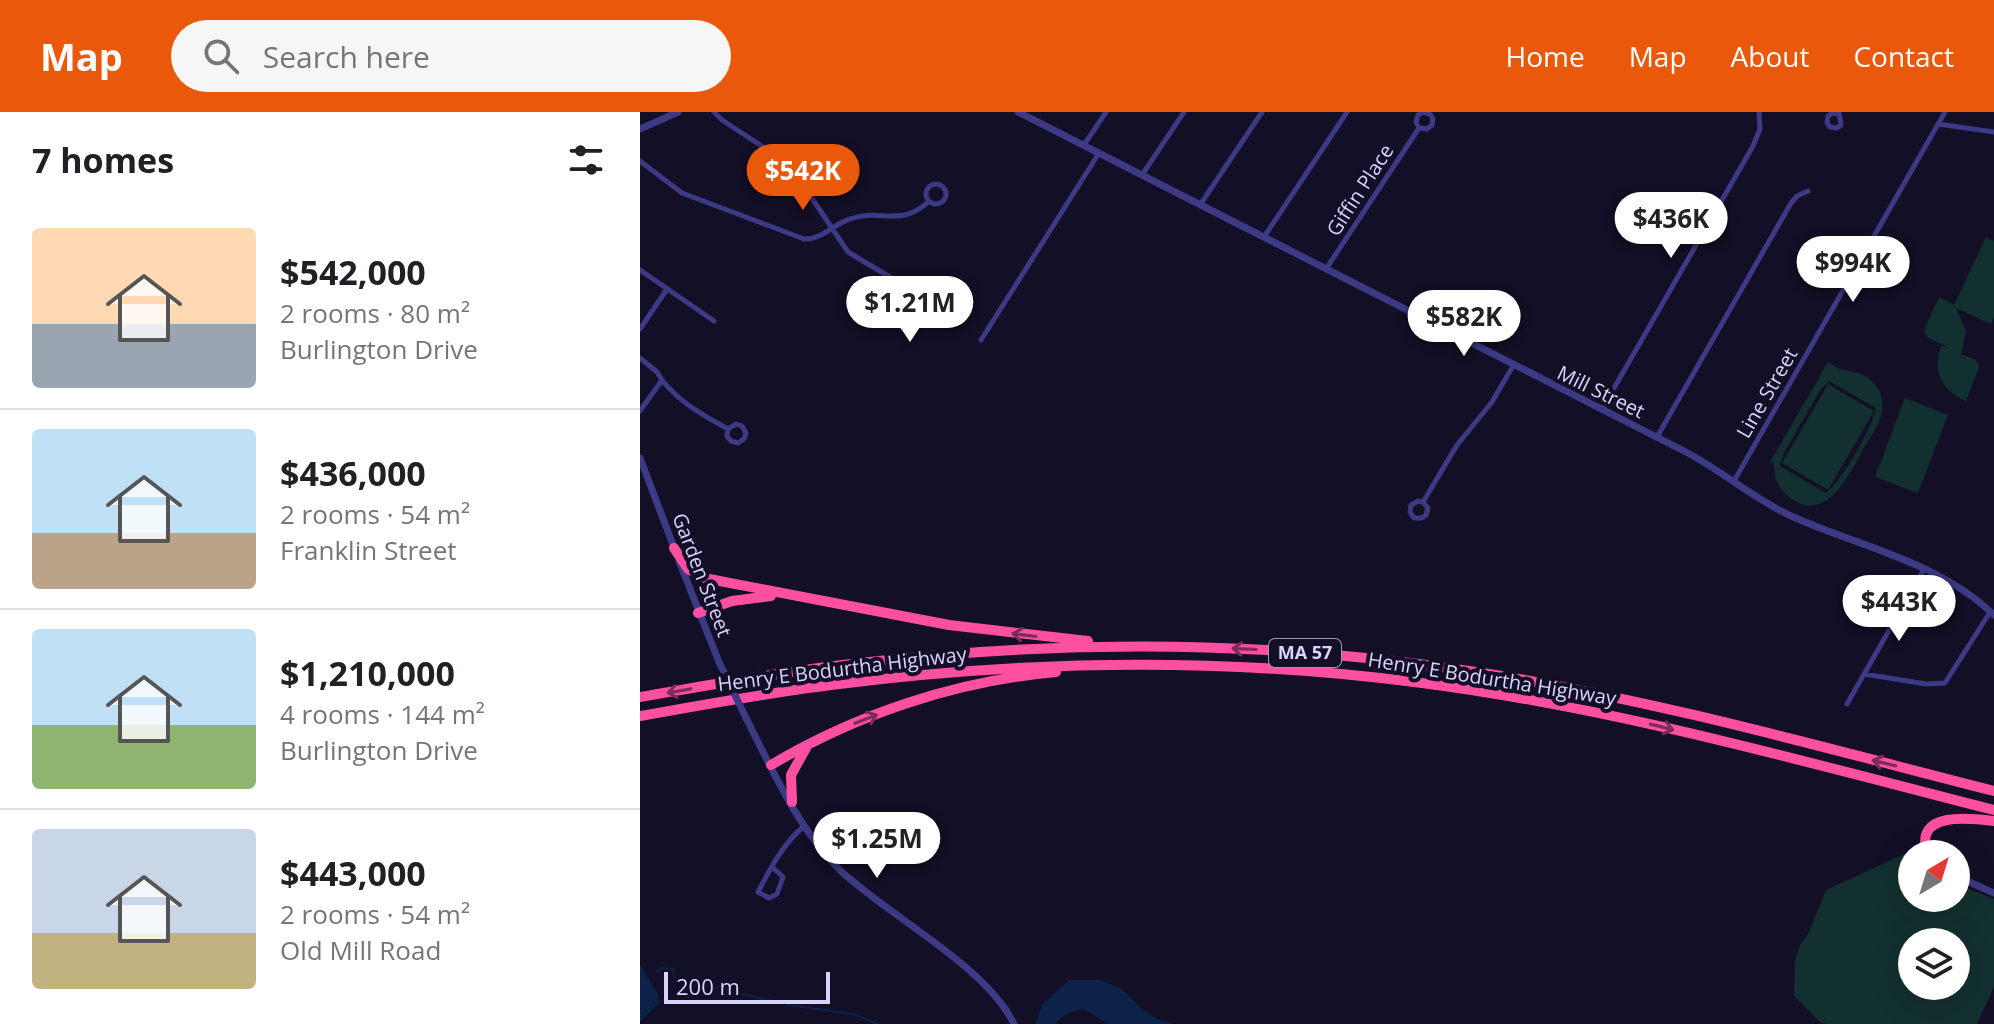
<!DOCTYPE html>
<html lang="en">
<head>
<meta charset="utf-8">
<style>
	:root { --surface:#fff; --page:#f6f6f6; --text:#202124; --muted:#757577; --line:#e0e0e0; --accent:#ea580c }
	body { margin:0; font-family:"Open Sans",sans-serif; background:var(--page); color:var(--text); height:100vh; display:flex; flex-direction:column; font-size:30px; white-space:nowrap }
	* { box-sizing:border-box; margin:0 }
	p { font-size:26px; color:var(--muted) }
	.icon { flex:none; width:44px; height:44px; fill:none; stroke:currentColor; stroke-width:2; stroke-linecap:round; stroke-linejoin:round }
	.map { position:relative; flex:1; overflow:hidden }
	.panel { display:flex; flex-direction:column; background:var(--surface); width:640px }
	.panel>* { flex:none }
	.needle { width:52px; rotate:38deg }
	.controls { position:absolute; left:1258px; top:728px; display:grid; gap:16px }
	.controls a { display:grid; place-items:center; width:72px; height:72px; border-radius:50%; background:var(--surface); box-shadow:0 8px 32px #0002; font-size:40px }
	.scale { position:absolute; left:24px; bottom:20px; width:166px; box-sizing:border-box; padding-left:8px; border:4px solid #d9d4ff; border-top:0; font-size:22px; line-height:28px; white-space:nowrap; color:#d9d4ff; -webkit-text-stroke:6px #130f26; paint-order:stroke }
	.price { position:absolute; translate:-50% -68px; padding:0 18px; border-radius:28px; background:#fff; color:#222; font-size:26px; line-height:52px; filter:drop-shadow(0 2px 4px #0008) }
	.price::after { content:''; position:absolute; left:50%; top:48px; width:24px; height:18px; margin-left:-12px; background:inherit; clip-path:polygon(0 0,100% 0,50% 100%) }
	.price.current { background:var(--accent); color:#fff }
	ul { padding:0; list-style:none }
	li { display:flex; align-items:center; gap:24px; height:200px; padding:0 32px }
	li+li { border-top:2px solid var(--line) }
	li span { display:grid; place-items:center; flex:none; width:224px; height:160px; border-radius:8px; color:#555 }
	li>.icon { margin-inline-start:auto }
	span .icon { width:96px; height:96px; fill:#fffc; stroke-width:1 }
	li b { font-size:34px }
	h2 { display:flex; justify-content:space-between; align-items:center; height:96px; padding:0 32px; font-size:34px }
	header { display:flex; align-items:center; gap:48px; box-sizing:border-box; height:112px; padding:0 40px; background:var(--accent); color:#fff }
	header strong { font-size:38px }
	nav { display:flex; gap:44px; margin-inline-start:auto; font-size:28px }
	.search { width:560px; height:72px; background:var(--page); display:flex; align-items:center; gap:20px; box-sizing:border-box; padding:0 28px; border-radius:44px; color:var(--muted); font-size:30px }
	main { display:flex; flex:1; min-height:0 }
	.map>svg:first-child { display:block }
	.green { fill:#12302f; fill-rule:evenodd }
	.water { fill:#0c2248 }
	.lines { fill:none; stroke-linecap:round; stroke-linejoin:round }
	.stream { stroke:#0c2248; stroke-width:2 }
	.minor { stroke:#3d3a85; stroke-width:5 }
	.tertiary { stroke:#3d3a85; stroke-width:7 }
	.motorway { stroke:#ff4fa3; stroke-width:10 }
	.tertiary-bridge { stroke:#3d3a85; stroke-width:7 }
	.oneway { stroke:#7d2c5e }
	.labels { text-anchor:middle; stroke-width:8; stroke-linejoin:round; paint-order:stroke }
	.shield { fill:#130f26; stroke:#9e99be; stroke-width:2 }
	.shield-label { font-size:18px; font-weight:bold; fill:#d9d4ff }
	.street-label { font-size:20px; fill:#d9d4ff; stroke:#130f26 }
</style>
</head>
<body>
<header>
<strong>Map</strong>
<div class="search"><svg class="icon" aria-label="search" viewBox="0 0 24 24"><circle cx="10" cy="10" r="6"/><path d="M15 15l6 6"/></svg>Search here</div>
<nav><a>Home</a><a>Map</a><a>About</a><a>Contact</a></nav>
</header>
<main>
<section class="panel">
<h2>7 homes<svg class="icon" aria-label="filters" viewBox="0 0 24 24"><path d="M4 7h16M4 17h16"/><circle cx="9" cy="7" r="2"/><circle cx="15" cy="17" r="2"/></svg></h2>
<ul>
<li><span style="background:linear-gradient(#ffd9b3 60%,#9aa5b1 0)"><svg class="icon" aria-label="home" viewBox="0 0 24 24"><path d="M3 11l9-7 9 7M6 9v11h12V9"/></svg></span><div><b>$542,000</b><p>2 rooms · 80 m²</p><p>Burlington Drive</p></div></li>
<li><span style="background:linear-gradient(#bfe0f5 65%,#b9a48a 0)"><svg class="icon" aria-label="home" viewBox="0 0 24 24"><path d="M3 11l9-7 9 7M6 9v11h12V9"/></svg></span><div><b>$436,000</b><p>2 rooms · 54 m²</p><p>Franklin Street</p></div></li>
<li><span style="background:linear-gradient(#bfe0f5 60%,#8fb573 0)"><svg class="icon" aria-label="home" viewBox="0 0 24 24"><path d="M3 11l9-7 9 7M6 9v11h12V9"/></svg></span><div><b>$1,210,000</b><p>4 rooms · 144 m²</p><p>Burlington Drive</p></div></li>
<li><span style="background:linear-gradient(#c9d6e8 65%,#c2b280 0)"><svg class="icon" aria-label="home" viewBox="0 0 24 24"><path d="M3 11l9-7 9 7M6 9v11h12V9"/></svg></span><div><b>$443,000</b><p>2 rooms · 54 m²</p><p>Old Mill Road</p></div></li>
</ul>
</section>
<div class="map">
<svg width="1354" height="912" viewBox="0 0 1354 912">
	<rect width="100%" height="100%" fill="#130f26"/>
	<!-- green -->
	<path class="green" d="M1346,125L1354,129V205L1351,212L1316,196L1326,219L1321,242L1336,248L1339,255L1326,289C1302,279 1292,258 1301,234L1309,236L1287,225L1284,218L1299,185L1314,193Z
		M1188,250C1192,253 1198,257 1204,258C1217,261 1227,261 1236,274C1241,280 1243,289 1242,297C1241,311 1231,324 1224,336C1209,362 1187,414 1149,385C1138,377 1134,365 1134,352L1130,350ZM1189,269L1236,296C1232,316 1202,369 1186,381L1140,354L1144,341L1181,277Z
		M1188,272L1234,299L1188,378L1142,351Z
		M1265,286L1308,303L1278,381L1235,365Z
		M1269,740L1273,742L1272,786H1316V772L1354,787V875L1337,912H1186L1180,910L1154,884L1155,848L1160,833L1169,820L1186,778ZM1272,830H1316V874H1272Z"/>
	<!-- water -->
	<path class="water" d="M0,853L18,882L19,891L0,910Z
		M429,868H461L482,877L501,896L518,907L534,912H468L444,897C433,899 423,902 416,912H395L402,893Z"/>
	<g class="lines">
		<!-- stream -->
		<path class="stream" d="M17,861L21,856L33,857L35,866L140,891
			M147,893L214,902L237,912"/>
		<!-- minor -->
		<path class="minor" d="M74,0L82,8L149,52L208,140L260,171L266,182L268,197
			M1198,2L1193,1L1188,4L1187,11L1190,15L1197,16L1201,13L1199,0
			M1298,12L1354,20
			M444,33L466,0
			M0,49L42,81L164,127C184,127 193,112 210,107C240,96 262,116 289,89
			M502,63L544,0
			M286 82a10 10 0 1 1 20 0a10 10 0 1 1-20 0Z
			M560,93L622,0
			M624,125L707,0
			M686,157L779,16L787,17L792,13L793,7L790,2L783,0L778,3L776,10L779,16
			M0,158L74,209
			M258 208a10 10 0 1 1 20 0a10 10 0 1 1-20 0Z
			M0,217L27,177
			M341,228L459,41
			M0,246L17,260L22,268L0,299
			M22,268C40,291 63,303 88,317L96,312L102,314L106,321L104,327L98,331L91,329L87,324L88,317
			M962,297L1113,34L1120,17L1119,0
			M1017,325L1151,91L1157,84L1168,79
			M1094,369L1305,0
			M783,390L788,396L786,403L782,406H774L770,400L771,393L778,389L783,390L817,333L852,290L873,254
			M1224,562L1286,572L1305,571L1350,500
			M1207,592L1284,457
			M132,755L143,765L137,782L129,786L118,780C131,755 143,732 164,714"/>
		<!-- tertiary -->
		<path class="tertiary" d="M378,0L1046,340C1082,359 1114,387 1151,404C1220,435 1298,449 1354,503
			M0,17L38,0
			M0,346L35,438
			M39,449L79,550
			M107,608C133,659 159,719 201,759C250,805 346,854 374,912
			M1316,764L1354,781"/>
		<!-- motorway -->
		<path class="motorway" d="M34,436L48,457L64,466L309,513L448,529
			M58,501L92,489L131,484
			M0,585C70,573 140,560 211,552C421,527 634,528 843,561C1016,588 1185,636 1354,679
			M0,604C63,593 127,581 191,573C386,548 586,545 782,571C976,596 1165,650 1354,698
			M131,653C217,602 316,569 416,560
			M152,690L151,663L166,636
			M1288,742C1272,699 1330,706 1354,709"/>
		<!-- tertiary-bridge -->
		<path class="tertiary-bridge" d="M79,550L107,608"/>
	</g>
	<!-- one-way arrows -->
	<defs><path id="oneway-shaft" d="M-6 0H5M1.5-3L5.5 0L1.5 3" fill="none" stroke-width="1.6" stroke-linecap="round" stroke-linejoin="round" transform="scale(2)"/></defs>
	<g class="oneway">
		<use href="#oneway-shaft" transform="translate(384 523) rotate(-173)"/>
		<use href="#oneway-shaft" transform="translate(604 537) rotate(-178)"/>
		<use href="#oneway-shaft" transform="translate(39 579) rotate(170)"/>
		<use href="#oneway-shaft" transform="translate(226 607) rotate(-21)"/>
		<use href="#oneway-shaft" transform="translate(1022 615) rotate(14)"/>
		<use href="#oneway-shaft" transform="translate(1244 651) rotate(-166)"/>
	</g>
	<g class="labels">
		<!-- shield labels -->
		<rect class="shield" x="629" y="527" width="72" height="28" rx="6"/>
		<g class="shield-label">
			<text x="665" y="547">MA 57</text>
		</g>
		<!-- street labels -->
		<g class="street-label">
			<text transform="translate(720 78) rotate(-57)" y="7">Giffin Place</text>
			<text transform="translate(961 280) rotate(26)" y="7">Mill Street</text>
			<text transform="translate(1127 281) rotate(-60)" y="7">Line Street</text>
			<text transform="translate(62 463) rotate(69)" y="7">Garden Street</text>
			<text transform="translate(202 557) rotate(-7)" y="7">Henry E Bodurtha Highway</text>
			<text transform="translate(852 567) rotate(9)" y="7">Henry E Bodurtha Highway</text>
		</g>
	</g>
</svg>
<div class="controls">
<a><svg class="needle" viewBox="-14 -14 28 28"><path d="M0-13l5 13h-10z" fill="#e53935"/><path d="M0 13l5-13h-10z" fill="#757577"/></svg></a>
<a><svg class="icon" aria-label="layers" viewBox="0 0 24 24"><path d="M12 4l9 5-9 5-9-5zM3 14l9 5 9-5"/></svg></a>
</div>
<div class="scale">200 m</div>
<b class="price current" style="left:163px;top:100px">$542K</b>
<b class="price" style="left:1031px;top:148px">$436K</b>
<b class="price" style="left:1213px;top:192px">$994K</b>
<b class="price" style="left:270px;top:232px">$1.21M</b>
<b class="price" style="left:824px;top:246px">$582K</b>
<b class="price" style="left:1259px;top:531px">$443K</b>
<b class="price" style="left:237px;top:768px">$1.25M</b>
</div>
</main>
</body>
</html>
